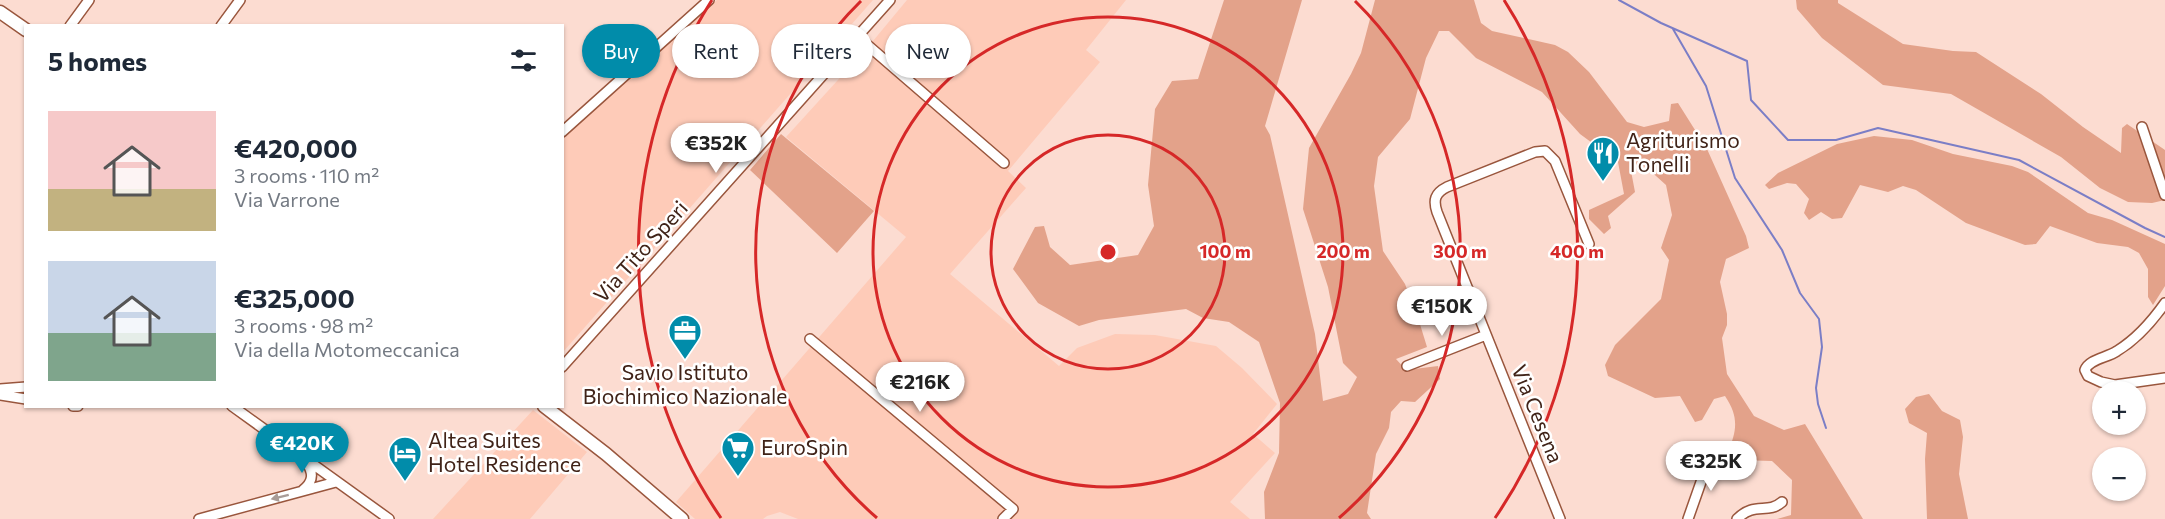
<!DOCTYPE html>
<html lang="en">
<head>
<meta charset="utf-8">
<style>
	:root { --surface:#fff; --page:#f2f2f3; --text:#1f2937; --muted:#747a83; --accent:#018caa }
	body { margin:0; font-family:Commissioner,sans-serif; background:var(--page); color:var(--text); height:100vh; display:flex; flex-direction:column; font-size:22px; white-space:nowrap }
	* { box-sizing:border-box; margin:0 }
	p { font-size:20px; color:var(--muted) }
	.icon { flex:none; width:33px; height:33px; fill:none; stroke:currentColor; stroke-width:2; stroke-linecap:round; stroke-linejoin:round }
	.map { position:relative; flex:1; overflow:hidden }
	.sheet { position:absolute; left:24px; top:24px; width:540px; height:384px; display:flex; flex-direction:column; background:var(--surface); border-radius:0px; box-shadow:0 2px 4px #0004 }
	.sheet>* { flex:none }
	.banner { position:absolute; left:582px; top:24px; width:570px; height:54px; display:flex; gap:12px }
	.buttons { position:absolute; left:2092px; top:381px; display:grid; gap:12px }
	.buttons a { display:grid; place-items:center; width:54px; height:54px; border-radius:50%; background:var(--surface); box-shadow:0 2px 4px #0004; font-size:30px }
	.price { position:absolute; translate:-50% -51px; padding:0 14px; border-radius:21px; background:#fff; color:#222; font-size:20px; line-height:39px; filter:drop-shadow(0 2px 3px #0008) }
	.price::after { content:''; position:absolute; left:50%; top:36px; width:18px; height:14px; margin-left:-9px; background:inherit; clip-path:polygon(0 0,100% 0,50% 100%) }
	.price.selected { background:var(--accent); color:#fff }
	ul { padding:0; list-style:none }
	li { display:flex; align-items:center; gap:18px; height:150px; padding:0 24px }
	li span { display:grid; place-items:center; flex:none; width:168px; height:120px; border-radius:0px; color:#555 }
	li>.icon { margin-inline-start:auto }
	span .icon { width:72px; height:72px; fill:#fffc; stroke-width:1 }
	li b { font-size:26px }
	h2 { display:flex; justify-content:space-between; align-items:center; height:72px; padding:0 24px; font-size:26px }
	.tag { padding:0 21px; border-radius:27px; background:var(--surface); box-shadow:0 2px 4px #0004; font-size:21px; line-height:54px }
	.tag.selected { background:var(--accent); color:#fff }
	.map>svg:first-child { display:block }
	.built { fill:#fecbb8 }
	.green { fill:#e3a28a }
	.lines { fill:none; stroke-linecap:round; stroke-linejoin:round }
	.stream { stroke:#7b7ec6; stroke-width:2 }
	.street-casing { stroke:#99563d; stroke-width:12 }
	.secondary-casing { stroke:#99563d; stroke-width:15 }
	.street { stroke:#fff; stroke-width:9 }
	.secondary { stroke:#fff; stroke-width:12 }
	.oneway { fill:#a99c97 }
	.ring { fill:none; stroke:#d62828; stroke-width:3 }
	.labels { text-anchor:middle; stroke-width:5; stroke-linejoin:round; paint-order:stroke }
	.poi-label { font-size:21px; fill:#402318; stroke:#fff; text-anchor:start }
	.street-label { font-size:21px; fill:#402318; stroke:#fff }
	.centre { fill:#d62828; stroke:#fff; stroke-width:3 }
	.ring-label { font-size:18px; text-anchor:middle; font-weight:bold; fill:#d62828; stroke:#fff; stroke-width:5; stroke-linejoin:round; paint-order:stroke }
</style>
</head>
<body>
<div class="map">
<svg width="2165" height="519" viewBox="0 0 2165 519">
	<rect width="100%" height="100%" fill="#fcdcd1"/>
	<!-- built -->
	<path class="built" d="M717,0H873L563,352V135Z
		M907,0H1126L1086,50L1100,62L1008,171L1026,188L950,274L1059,366L1077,348L1115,334L1155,335L1216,346L1242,368L1277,404L1253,434L1275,453L1230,502L1250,519H798L780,512L767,516L763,519H695L676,502L906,237L786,137L868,47Z
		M533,410L587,452L530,519H433Z"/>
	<!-- green -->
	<path class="green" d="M1224,0H1302L1265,126L1270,135L1315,334L1323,401L1348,394L1357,377L1343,363L1328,287L1303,209L1309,148L1351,74L1361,53L1375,0H1474L1481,23L1492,31L1555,45L1568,52L1589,72L1627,122L1644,127L1669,121L1671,104L1678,103L1707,149L1746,236L1749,248L1726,259L1720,282L1727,314V325L1722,338L1727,374L1754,416L1784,430L1805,424L1863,519H1777L1791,515L1792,480L1772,461L1738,460L1728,452C1737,430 1739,417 1725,396L1714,399L1702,420L1695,422L1680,396L1655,398L1608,376L1605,365L1615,345L1661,299L1669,260L1661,248L1672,215L1666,185L1646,167L1637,164L1631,171L1635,192L1608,216L1611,228L1604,234L1589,219V210L1624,194L1618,162L1580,134L1542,92L1476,58L1449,31H1439L1426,58L1410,119L1378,157L1374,186L1383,251L1405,284L1419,321L1427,347L1396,359L1406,370L1438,366L1440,379L1415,402L1401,401L1391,412L1389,428L1376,454L1367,513L1371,519H1265L1264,492L1279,453L1280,403L1259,342L1229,322L1203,318L1186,309L1099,320L1079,326L1038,303L1013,269L1035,227L1044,226L1050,247L1070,265L1138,255L1154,226L1148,185L1155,109L1172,81L1198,79Z
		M1796,0H1838V3L1903,44L1953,51L1976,52L2041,94L2083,127L2121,153L2122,128L2127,124L2165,150V200L2152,203L2128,202L2100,188L2061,157L1951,94L1883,85L1822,38L1797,9Z
		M781,134L874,211L837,253L750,170Z
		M1874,136L1912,140L1953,154L2012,166L2028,172L2088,213L2112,220L2165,244V286L2153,305L2148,297V269L2139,253L2128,247L2097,243L2050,226L2036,244L2025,245L1966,223L1916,190L1903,186L1888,192L1860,185L1842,218L1832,219L1821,212L1809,220L1804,213L1809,199L1796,184L1787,183L1769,189L1765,185L1778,173L1837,144Z
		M1929,394L1942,411L1960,420L1963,437L1959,474L1968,519H1927L1925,459L1927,433L1909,423L1905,409L1916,397Z"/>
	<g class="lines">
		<!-- stream -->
		<path class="stream" d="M1619,0L1661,23L1747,61L1751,100L1788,140H1836L1878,128L2019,160L2145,228L2165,237
			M1673,29L1706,86L1735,178L1782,250L1800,293L1819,319L1822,347L1816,388L1818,404L1826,428"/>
		<defs>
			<path id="street" d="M70,26L89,0
				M221,26L240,0
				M857,36L1004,163
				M2142,127L2165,195
				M562,132L709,0
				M2165,303C2153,320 2135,340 2117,351C2107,358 2089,359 2085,370L2088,376L2101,382L2115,385L2165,378
				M810,339L1013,509L1003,519
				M1407,366L1486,335
				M562,367L890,0
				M0,389L26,387
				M0,395L26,399
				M73,406H78
				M232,406L389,519
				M1688,453L1703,478
				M303,490C313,482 314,474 307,463
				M199,519L336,482
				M1560,519L1437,212C1433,200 1435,193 1447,187L1535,152L1545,151L1555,161L1589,244
				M1688,519L1701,482L1716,457
				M1737,519C1755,501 1767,515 1782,502"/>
			<path id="secondary" d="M0,12L26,30
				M544,406L606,454L682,519"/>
		</defs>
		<!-- street casing -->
		<use href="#street" class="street-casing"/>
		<!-- secondary casing -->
		<use href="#secondary" class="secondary-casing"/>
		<!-- street -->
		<use href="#street" class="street"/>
		<!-- secondary -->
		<use href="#secondary" class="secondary"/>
	</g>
	<!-- one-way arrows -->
	<defs><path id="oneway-solid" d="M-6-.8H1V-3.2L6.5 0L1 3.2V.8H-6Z" transform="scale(1.5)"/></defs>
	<use class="oneway" href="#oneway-solid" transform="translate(280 497) rotate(166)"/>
	<!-- distance rings -->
	<g class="ring">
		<circle cx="1108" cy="252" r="117"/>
		<circle cx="1108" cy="252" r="235"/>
		<path d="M877 518A352 352 0 0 1 861 1M1355 1A352 352 0 0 1 1339 518"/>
		<path d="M721 518A469 469 0 0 1 712 0M1504 0A469 469 0 0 1 1495 518"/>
	</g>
	<!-- icons -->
	<defs>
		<symbol id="restaurant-pin" viewBox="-11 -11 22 30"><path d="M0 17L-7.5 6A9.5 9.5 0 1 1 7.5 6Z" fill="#018caa" stroke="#fff"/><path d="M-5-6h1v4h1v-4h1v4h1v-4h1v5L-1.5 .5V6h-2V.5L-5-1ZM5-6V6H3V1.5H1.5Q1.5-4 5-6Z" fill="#fff"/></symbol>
		<symbol id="office-pin" viewBox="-11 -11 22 30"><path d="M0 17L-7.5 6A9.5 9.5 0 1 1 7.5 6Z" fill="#018caa" stroke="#fff"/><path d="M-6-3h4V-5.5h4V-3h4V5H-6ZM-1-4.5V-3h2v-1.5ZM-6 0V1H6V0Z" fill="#fff"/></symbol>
		<symbol id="supermarket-pin" viewBox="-11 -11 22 30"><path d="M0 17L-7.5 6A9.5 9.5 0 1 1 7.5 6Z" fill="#018caa" stroke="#fff"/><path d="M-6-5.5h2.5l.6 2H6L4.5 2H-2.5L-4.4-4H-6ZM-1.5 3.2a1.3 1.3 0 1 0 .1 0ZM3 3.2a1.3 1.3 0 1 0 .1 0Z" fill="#fff"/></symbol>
		<symbol id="hotel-pin" viewBox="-11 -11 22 30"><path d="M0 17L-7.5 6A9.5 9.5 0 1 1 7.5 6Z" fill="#018caa" stroke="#fff"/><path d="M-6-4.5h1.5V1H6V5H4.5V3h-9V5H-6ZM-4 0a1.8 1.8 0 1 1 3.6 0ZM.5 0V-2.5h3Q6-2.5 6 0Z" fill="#fff"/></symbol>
	</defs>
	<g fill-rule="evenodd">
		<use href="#restaurant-pin" x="1584" y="134" width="38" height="52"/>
		<use href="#office-pin" x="666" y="312" width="38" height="52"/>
		<use href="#supermarket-pin" x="719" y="429" width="38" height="52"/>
		<use href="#hotel-pin" x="386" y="434" width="38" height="52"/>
	</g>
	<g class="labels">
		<!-- poi labels -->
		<g class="poi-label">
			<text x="1626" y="148">Agriturismo<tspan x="1626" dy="24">Tonelli</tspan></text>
			<text x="685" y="380" text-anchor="middle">Savio Istituto<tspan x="685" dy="24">Biochimico Nazionale</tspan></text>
			<text x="428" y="448">Altea Suites<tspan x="428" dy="24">Hotel Residence</tspan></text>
			<text x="761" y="455">EuroSpin</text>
		</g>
		<!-- street labels -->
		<g class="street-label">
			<text transform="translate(641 252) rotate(-48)" y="7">Via Tito Speri</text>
			<text transform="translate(1537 414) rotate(68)" y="7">Via Cesena</text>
		</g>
	</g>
	<circle cx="1108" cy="252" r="9" class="centre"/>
	<g class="ring-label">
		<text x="1225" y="258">100 m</text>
		<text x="1343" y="258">200 m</text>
		<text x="1460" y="258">300 m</text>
		<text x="1577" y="258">400 m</text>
	</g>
</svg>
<div class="buttons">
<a>+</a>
<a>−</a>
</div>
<b class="price" style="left:716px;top:174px">€352K</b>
<b class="price" style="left:1442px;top:337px">€150K</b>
<b class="price" style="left:920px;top:413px">€216K</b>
<b class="price selected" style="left:302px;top:474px">€420K</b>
<b class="price" style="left:1711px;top:492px">€325K</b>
<div class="banner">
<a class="tag selected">Buy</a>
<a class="tag">Rent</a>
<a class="tag">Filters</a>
<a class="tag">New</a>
</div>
<section class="sheet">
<h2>5 homes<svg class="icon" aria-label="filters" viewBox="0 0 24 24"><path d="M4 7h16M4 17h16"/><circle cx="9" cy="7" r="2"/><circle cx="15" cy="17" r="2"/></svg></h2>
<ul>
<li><span style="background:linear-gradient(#f6c9c9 65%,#c2b280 0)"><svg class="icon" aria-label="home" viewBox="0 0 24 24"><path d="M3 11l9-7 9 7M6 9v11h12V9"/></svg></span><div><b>€420,000</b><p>3 rooms · 110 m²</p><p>Via Varrone</p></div></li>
<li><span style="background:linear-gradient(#c9d6e8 60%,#7fa58c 0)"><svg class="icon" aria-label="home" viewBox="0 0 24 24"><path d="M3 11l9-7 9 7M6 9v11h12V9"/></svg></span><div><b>€325,000</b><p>3 rooms · 98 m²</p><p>Via della Motomeccanica</p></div></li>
</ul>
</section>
</div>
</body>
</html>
